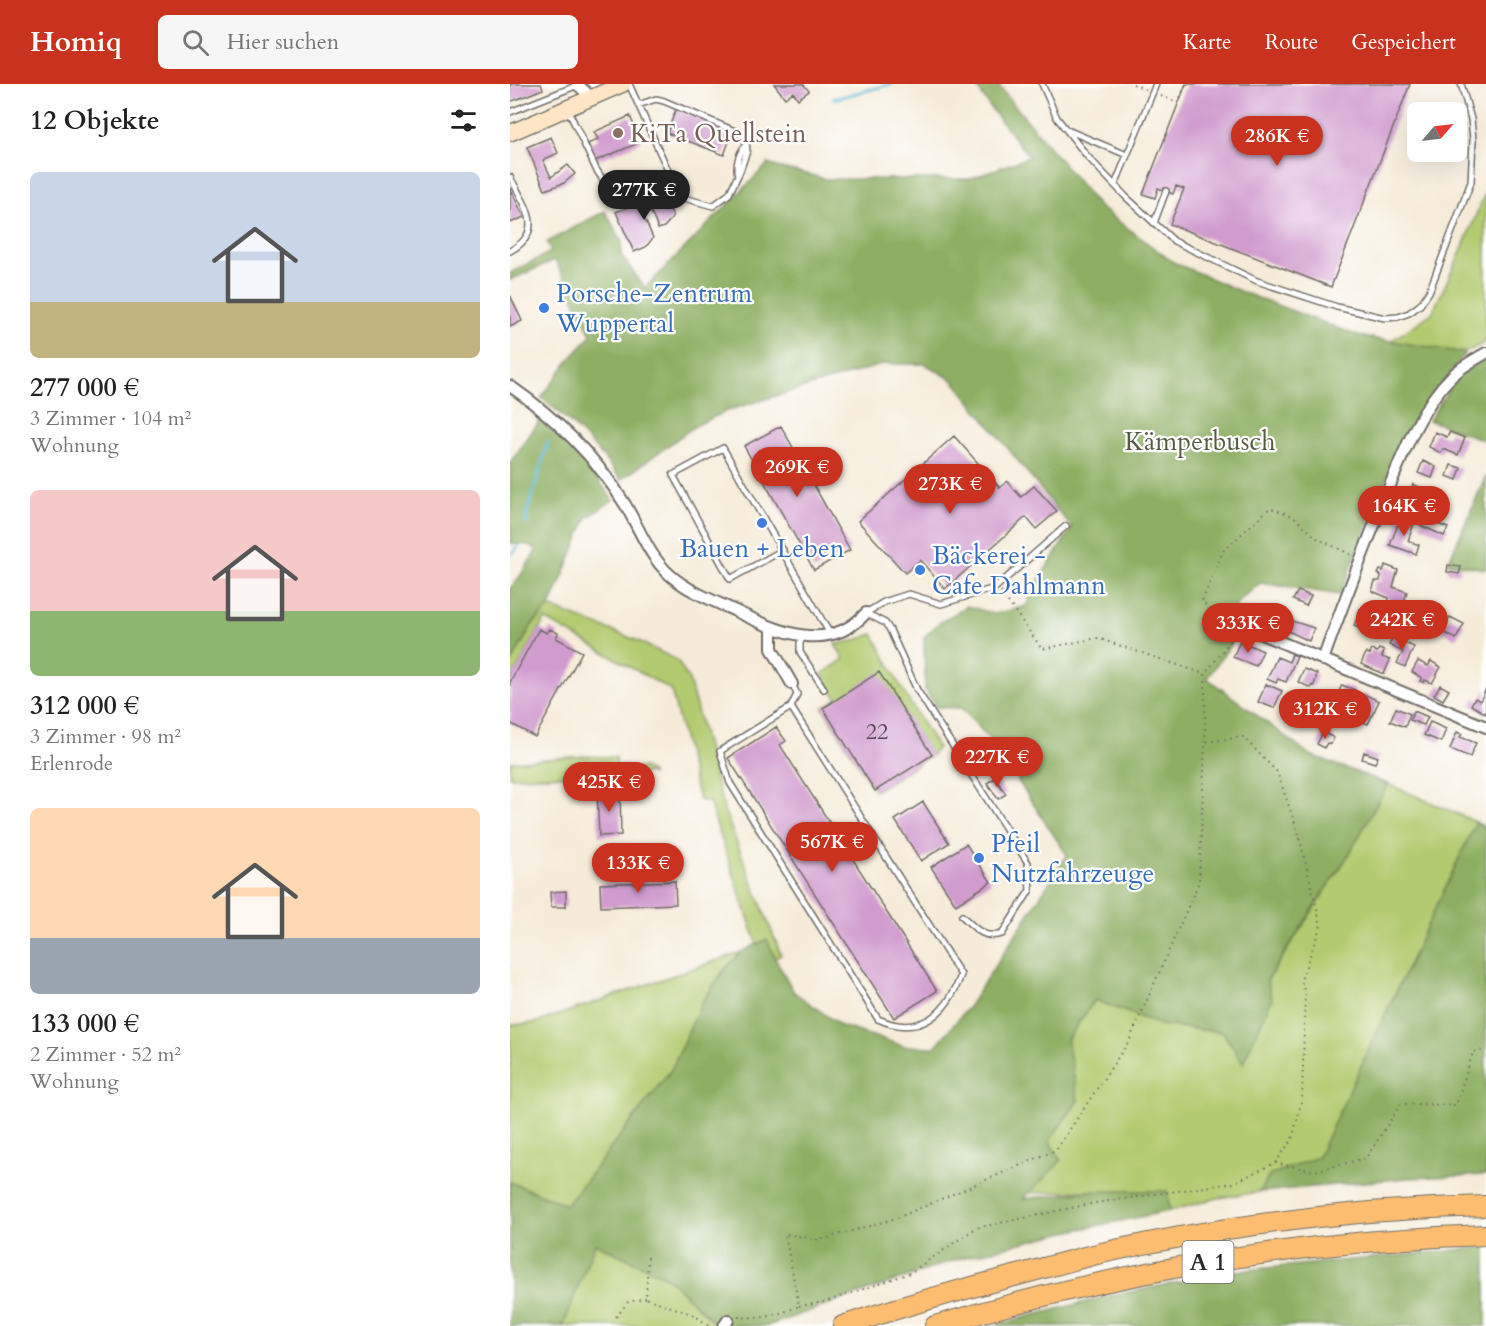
<!DOCTYPE html>
<html lang="de">
<head>
<meta charset="utf-8">
<style>
	:root { --surface:#fff; --page:#f6f6f6; --text:#222; --muted:#767676; --accent:#c8321e }
	body { margin:0; font-family:Cardo,serif; background:var(--page); color:var(--text); height:100vh; display:flex; flex-direction:column; font-size:22px; white-space:nowrap }
	* { box-sizing:border-box; margin:0 }
	p { font-size:20px; color:var(--muted) }
	.icon { flex:none; width:33px; height:33px; fill:none; stroke:currentColor; stroke-width:2; stroke-linecap:round; stroke-linejoin:round }
	.map { position:relative; flex:1; overflow:hidden }
	.side { display:flex; flex-direction:column; background:var(--surface); width:510px }
	.side>* { flex:none }
	.needle { width:39px; rotate:62deg }
	.fabs { position:absolute; left:897px; top:18px; display:grid; gap:12px }
	.fabs a { display:grid; place-items:center; width:60px; height:60px; border-radius:9px; background:var(--surface); box-shadow:0 6px 24px #0002; font-size:30px }
	.price { position:absolute; translate:-50% -51px; padding:0 14px; border-radius:21px; background:var(--accent); color:#fff; font-size:20px; line-height:39px; filter:drop-shadow(0 2px 3px #0008) }
	.price::after { content:''; position:absolute; left:50%; top:36px; width:18px; height:14px; margin-left:-9px; background:inherit; clip-path:polygon(0 0,100% 0,50% 100%) }
	.price.on { background:#222; color:#fff }
	ul { padding:0; list-style:none }
	li { display:grid; align-content:center; gap:12px; height:318px; padding:0 30px }
	li span { display:grid; place-items:center; height:186px; border-radius:9px; color:#555 }
	li>.icon { margin-inline-start:auto }
	span .icon { width:108px; height:108px; fill:#fffc; stroke-width:1 }
	li b { font-size:26px }
	h2 { display:flex; justify-content:space-between; align-items:center; height:72px; padding:0 30px; font-size:26px }
	header { display:flex; align-items:center; gap:36px; box-sizing:border-box; height:84px; padding:0 30px; background:var(--accent); color:#fff }
	header strong { font-size:28px }
	nav { display:flex; gap:33px; margin-inline-start:auto; font-size:21px }
	.search { width:420px; height:54px; background:var(--page); display:flex; align-items:center; gap:15px; box-sizing:border-box; padding:0 21px; border-radius:9px; color:var(--muted); font-size:22px }
	main { display:flex; flex:1; min-height:0 }
	.map>svg:first-child { display:block }
	.green { fill:#b2ca6f; stroke:#6e7a4d; stroke-width:1.5 }
	.forest { fill:#8dae62; stroke:#5c6c46; stroke-width:1.5 }
	.lines { fill:none; stroke-linecap:round; stroke-linejoin:round }
	.stream { stroke:#59bbd7; stroke-width:3 }
	.building { fill:#d09cce }
	.service-casing { stroke:#726e68; stroke-width:8 }
	.minor-casing { stroke:#726e68; stroke-width:14 }
	.secondary-casing { stroke:#726e68; stroke-width:18 }
	.motorway-casing { stroke:#726e68; stroke-width:22 }
	.path { stroke:#726e68; stroke-width:2; stroke-dasharray:1.5 4.5; stroke-linecap:butt }
	.service { stroke:#fff; stroke-width:5 }
	.minor { stroke:#fff; stroke-width:10 }
	.secondary { stroke:#fee5c5; stroke-width:15 }
	.motorway { stroke:#fcbd6f; stroke-width:20 }
	.education-dot { fill:#8d6e63; stroke:#fff; stroke-width:2 }
	.shop-dot { fill:#3f7fe0; stroke:#fff; stroke-width:2 }
	.labels { text-anchor:middle; stroke-width:4.5; stroke-linejoin:round; paint-order:stroke }
	.number-label { font-size:22px; fill:#544754 }
	.shield { fill:#fff; stroke:#6b6b6b; stroke-width:1.5 }
	.shield-label { font-size:24px; font-weight:bold; fill:#2b2b2b }
	.education-label { font-size:26px; fill:#785e54; stroke:#fff; text-anchor:start }
	.shop-label { font-size:26px; fill:#366cbe; stroke:#fff; text-anchor:start }
	.park-label { font-size:26px; fill:#545b3f; stroke:#fff }
</style>
</head>
<body>
<header>
<strong>Homiq</strong>
<div class="search"><svg class="icon" aria-label="search" viewBox="0 0 24 24"><circle cx="10" cy="10" r="6"/><path d="M15 15l6 6"/></svg>Hier suchen</div>
<nav><a>Karte</a><a>Route</a><a>Gespeichert</a></nav>
</header>
<main>
<section class="side">
<h2>12 Objekte<svg class="icon" aria-label="filters" viewBox="0 0 24 24"><path d="M4 7h16M4 17h16"/><circle cx="9" cy="7" r="2"/><circle cx="15" cy="17" r="2"/></svg></h2>
<ul>
<li><span style="background:linear-gradient(#c9d6e8 70%,#c2b280 0)"><svg class="icon" aria-label="home" viewBox="0 0 24 24"><path d="M3 11l9-7 9 7M6 9v11h12V9"/></svg></span><div><b>277 000 €</b><p>3 Zimmer · 104 m²</p><p>Wohnung</p></div></li>
<li><span style="background:linear-gradient(#f6c9c9 65%,#8fb573 0)"><svg class="icon" aria-label="home" viewBox="0 0 24 24"><path d="M3 11l9-7 9 7M6 9v11h12V9"/></svg></span><div><b>312 000 €</b><p>3 Zimmer · 98 m²</p><p>Erlenrode</p></div></li>
<li><span style="background:linear-gradient(#ffd9b3 70%,#9aa5b1 0)"><svg class="icon" aria-label="home" viewBox="0 0 24 24"><path d="M3 11l9-7 9 7M6 9v11h12V9"/></svg></span><div><b>133 000 €</b><p>2 Zimmer · 52 m²</p><p>Wohnung</p></div></li>
</ul>
</section>
<div class="map">
<svg width="976" height="1242" viewBox="0 0 976 1242">
	<rect width="100%" height="100%" fill="#fff"/>
	<filter id="ink" filterUnits="userSpaceOnUse"><feTurbulence type="fractalNoise" baseFrequency=".0167" numOctaves="2"/><feDisplacementMap in="SourceGraphic" scale="12" xChannelSelector="R" yChannelSelector="G"/><feConvolveMatrix kernelMatrix="1 2 1 2 8 2 1 2 1" color-interpolation-filters="sRGB"/></filter>
	<filter id="wash" filterUnits="userSpaceOnUse"><feTurbulence type="fractalNoise" baseFrequency=".008" numOctaves="4" result="noise"/><feDisplacementMap in="SourceGraphic" scale="24" xChannelSelector="R" yChannelSelector="G"/><feGaussianBlur stdDeviation="1.35" result="paint"/><feColorMatrix in="noise" values="0 0 0 0 0 0 0 0 0 0 0 0 0 0 0 0 0 1.4 0 .05"/><feComposite in="paint" operator="in"/></filter>
	<g filter="url(#wash)">
		<rect width="100%" height="100%" fill="#f5ebd8"/>
		<!-- green -->
		<path class="green" d="M976,107V258L955,269L881,257L922,229L949,172Z
			M40,523L126,556L167,576L179,596L214,726L271,871L265,874L257,856L247,860L199,718L189,716L161,606L35,535L0,598V581L22,541Z
			M363,550L396,612L428,664L422,671L365,707L313,624L327,614L312,590L334,575L325,560L343,557Z
			M73,672L106,673V683L133,684L142,688V691L138,689L0,693V678Z
			M878,700L966,738L808,1074L760,1091L749,1108L708,1114L660,1127L581,1107L515,1109L539,1057L568,1017L557,955L585,916L651,941L713,948L733,978L757,897L839,770Z
			M231,868L212,889L192,918L161,986L57,1121L0,1098V941L25,939Z
			M85,1159L158,1194L203,1238L200,1242H53Z"/>
		<!-- forest -->
		<path class="forest" d="M465,0H487L588,122L663,178L732,208L849,252L955,269L892,356L830,511L750,499L726,520L729,549L697,594L800,671L878,700L839,770L757,896L762,915L733,979L713,948L651,941L585,916L557,955L568,1017L539,1057L551,1077L513,1115L581,1107H657L660,1127L551,1149L448,1175L257,1242H208L158,1194L85,1159L53,1242H0V1098L57,1121L161,986L192,918L212,889L231,868L257,855L265,874L284,908L331,942L394,962L425,963L459,922L557,771L508,697L507,685L451,624L426,623L415,605L414,553L429,539L457,522L485,530L516,522L531,492L562,444L443,296L415,280H374L219,326L185,342L111,396C88,364 62,338 31,314L56,280L81,251L45,176L0,196V189L41,168L37,158L95,127L112,158L111,171L135,204L258,80C276,87 295,88 314,95H459L519,73L480,23Z
			M976,275V357L919,336L947,292Z
			M30,336L79,383L103,416L77,434L40,523L22,541L0,581V504L7,497L27,466C19,459 10,461 0,459V379Z
			M976,392V485L938,479Z
			M966,738L976,744V1091L897,1094L749,1108L760,1091L808,1073Z
			M976,1163V1242H480L599,1212L725,1187Z"/>
		<g class="lines">
			<!-- stream -->
			<path class="stream" d="M323,15L382,0
				M17,439L16,432L38,358
				M2,470L9,461"/>
		</g>
		<g id="blocks">
			<!-- building -->
			<path class="building" d="M0,0H31L33,5L0,18Z
				M264,0H293L299,7L288,15L283,8L275,14Z
				M676,0H900L821,203L660,140L674,105L666,102L663,110L648,104L645,114L633,110Z
				M166,25L223,47L214,71L157,49Z
				M120,32L131,58L85,77L78,60L88,55L84,48Z
				M41,53L48,69L33,76L41,93L58,81L65,90L54,99L35,106L17,63Z
				M0,104L14,133L0,139Z
				M153,108L163,133L154,143L148,145L141,128L133,131L143,154L136,163L124,168L106,128L128,119L131,126L139,124L136,115Z
				M0,211L12,237L0,243Z
				M271,342L340,466L304,486L234,362Z
				M925,348L937,353L940,348L955,354L948,371L933,365L931,369L919,363Z
				M444,352L490,404L497,397L511,413L524,402L547,427L526,445L516,433L435,505L410,476L395,489L348,437Z
				M913,377L926,383L922,394L908,389Z
				M941,381L951,384L947,396L937,392Z
				M903,400L923,409L918,423L897,416Z
				M913,434L938,444L934,452L910,441Z
				M890,435L904,439L898,457L909,461L906,470L880,461Z
				M875,481L888,486L883,503L897,508L893,521L879,519V514L862,507L865,497H870L871,491L868,490L870,486L873,487Z
				M938,481L951,483L949,490L937,488Z
				M788,507L801,512L796,522L783,516Z
				M850,525L866,531L860,548L844,542Z
				M762,527L777,533V542L774,541L772,546L757,539Z
				M940,533L954,540L946,555L932,547Z
				M782,537L804,544L799,557L778,547Z
				M29,545L37,549L40,545L48,549L46,554L72,568L25,653L0,639V598Z
				M883,553L904,563L895,583L887,579L893,568L879,561Z
				M730,557L753,567L746,582L723,573Z
				M862,565L867,568L869,565L874,567L872,573L880,576L874,590L851,580L856,569L860,570Z
				M782,570L787,572L776,598L768,595L766,599L757,595L767,573L779,578Z
				M908,577L918,582L921,577L931,583L922,599L915,596L914,599L910,597L912,594L902,588Z
				M794,585L807,590L804,602L802,601L801,604L788,598Z
				M369,588L422,671L365,707L313,624Z
				M756,600L772,607L764,624L748,618Z
				M832,601L845,606L841,615L852,616L854,610L869,617L858,640L844,634L849,625L843,623L842,626L837,624L839,620L826,614Z
				M930,601L939,606L933,616L924,611Z
				M976,605V630L961,621L965,614L970,617Z
				M886,624L900,630L895,643L880,637Z
				M904,627L918,633L914,641L900,636Z
				M920,638L936,645L931,658L914,651Z
				M266,643L276,657L270,661L427,907L384,934L218,674Z
				M813,648L824,654L821,660L817,659L814,664L807,660Z
				M947,648L952,650L950,653L966,659L960,673L940,665Z
				M854,668L868,673L865,679L852,675Z
				M485,694L496,710L488,715L477,699Z
				M87,707H110L111,751L89,752Z
				M413,718L439,759L411,777L385,736Z
				M456,760L481,798L446,821L421,783Z
				M165,797L166,820L91,823L90,800Z
				M56,807V823H41L40,808Z"/>
		</g>
	</g>
	<g filter="url(#ink)">
		<use href="#blocks" fill-opacity="0" stroke="#726e68" stroke-width="1.5"/>
		<g class="lines">
			<defs>
				<path id="service" d="M119,0L170,113L203,122L219,110L230,87L237,67L236,57L227,48L154,17L146,15L128,21
					M532,0L547,34L577,72L616,113L664,157L747,197L827,223L875,234L888,233L899,229L910,221L919,208L961,98L963,56L961,35L951,0
					M58,26L86,85L104,113L114,115L142,103
					M0,28L68,1
					M557,46L617,71
					M228,91C225,81 229,69 236,61
					M0,93C14,120 37,147 0,167
					M605,101L646,0
					M644,139L656,107
					M273,466L220,495L163,391L213,364L320,550
					M356,529L375,539L380,546L407,606L518,779L520,806L492,850C474,856 465,844 452,832
					M356,529L374,518L399,510L431,520L485,504L556,442
					M293,552L290,559V568L314,605
					M281,623L210,667L220,699L368,935C410,954 437,930 451,891L281,623L287,610L282,600"/>
				<path id="minor" d="M67,0L82,14
					M0,302C45,333 88,375 116,422C130,446 139,472 160,491C177,506 199,515 219,524C264,545 316,573 356,529
					M732,542L976,643
					M262,545V565L282,600
					M813,576C831,524 852,472 872,421C890,378 908,325 942,292C952,282 964,276 976,269
					M214,1242L218,1236"/>
				<path id="secondary" d="M0,49L113,0"/>
				<path id="motorway" d="M333,1242C389,1223 446,1207 504,1192C535,1184 565,1175 596,1168C721,1140 849,1125 976,1122
					M425,1242C604,1188 789,1156 976,1151"/>
			</defs>
			<!-- service casing -->
			<use href="#service" class="service-casing"/>
			<!-- minor casing -->
			<use href="#minor" class="minor-casing"/>
			<!-- secondary casing -->
			<use href="#secondary" class="secondary-casing"/>
			<!-- motorway casing -->
			<use href="#motorway" class="motorway-casing"/>
			<!-- path -->
			<path class="path" d="M623,0L637,6
				M651,12L668,19L676,0
				M491,508L532,565L587,554L695,590
				M723,553L692,517L713,467L760,424L783,432L808,455L842,471
				M765,1079L805,1087L856,1074L891,1020L946,1021L963,968L976,966
				M138,1173L136,1214L184,1231L199,1242
				M289,1222L315,1218L400,1189L466,1144L585,1119L723,1099L765,1079L782,1056L792,1015L795,910L791,896L811,841L788,748L767,688L733,653L695,658
				M106,1233L118,1218L136,1214
				M228,1233C253,1235 266,1232 289,1222L275,1150L310,1156L387,1134L546,1066L619,957L689,798L695,658V590L725,551"/>
			<!-- service -->
			<use href="#service" class="service"/>
			<!-- minor -->
			<use href="#minor" class="minor"/>
			<!-- secondary -->
			<use href="#secondary" class="secondary"/>
			<!-- motorway -->
			<use href="#motorway" class="motorway"/>
		</g>
	</g>
	<!-- markers -->
	<circle class="education-dot" cx="108" cy="49" r="6"/>
	<g class="shop-dot">
		<circle cx="34" cy="224" r="6"/>
		<circle cx="252" cy="439" r="6"/>
		<circle cx="410" cy="486" r="6"/>
		<circle cx="469" cy="774" r="6"/>
	</g>
	<g class="labels">
		<!-- number labels -->
		<g class="number-label">
			<text x="367" y="655">22</text>
		</g>
		<!-- shield labels -->
		<rect class="shield" x="672.5" y="1157" width="51" height="42" rx="4.5"/>
		<g class="shield-label">
			<text x="698" y="1186">A 1</text>
		</g>
		<!-- education labels -->
		<g class="education-label">
			<text x="120" y="58">KiTa Quellstein</text>
		</g>
		<!-- shop labels -->
		<g class="shop-label">
			<text x="46" y="218">Porsche-Zentrum<tspan x="46" dy="30">Wuppertal</tspan></text>
			<text x="252" y="473" text-anchor="middle">Bauen + Leben</text>
			<text x="422" y="480">Bäckerei -<tspan x="422" dy="30">Cafe Dahlmann</tspan></text>
			<text x="481" y="768">Pfeil<tspan x="481" dy="30">Nutzfahrzeuge</tspan></text>
		</g>
		<!-- park labels -->
		<g class="park-label">
			<text x="690" y="366">Kämperbusch</text>
		</g>
	</g>
</svg>
<div class="fabs">
<a><svg class="needle" viewBox="-14 -14 28 28"><path d="M0-13l5 13h-10z" fill="#e53935"/><path d="M0 13l5-13h-10z" fill="#767676"/></svg></a>
</div>
<b class="price" style="left:767px;top:83px">286K €</b>
<b class="price on" style="left:134px;top:137px">277K €</b>
<b class="price" style="left:287px;top:414px">269K €</b>
<b class="price" style="left:440px;top:431px">273K €</b>
<b class="price" style="left:894px;top:453px">164K €</b>
<b class="price" style="left:892px;top:567px">242K €</b>
<b class="price" style="left:738px;top:570px">333K €</b>
<b class="price" style="left:815px;top:656px">312K €</b>
<b class="price" style="left:487px;top:704px">227K €</b>
<b class="price" style="left:99px;top:729px">425K €</b>
<b class="price" style="left:322px;top:789px">567K €</b>
<b class="price" style="left:128px;top:810px">133K €</b>
</div>
</main>
</body>
</html>
